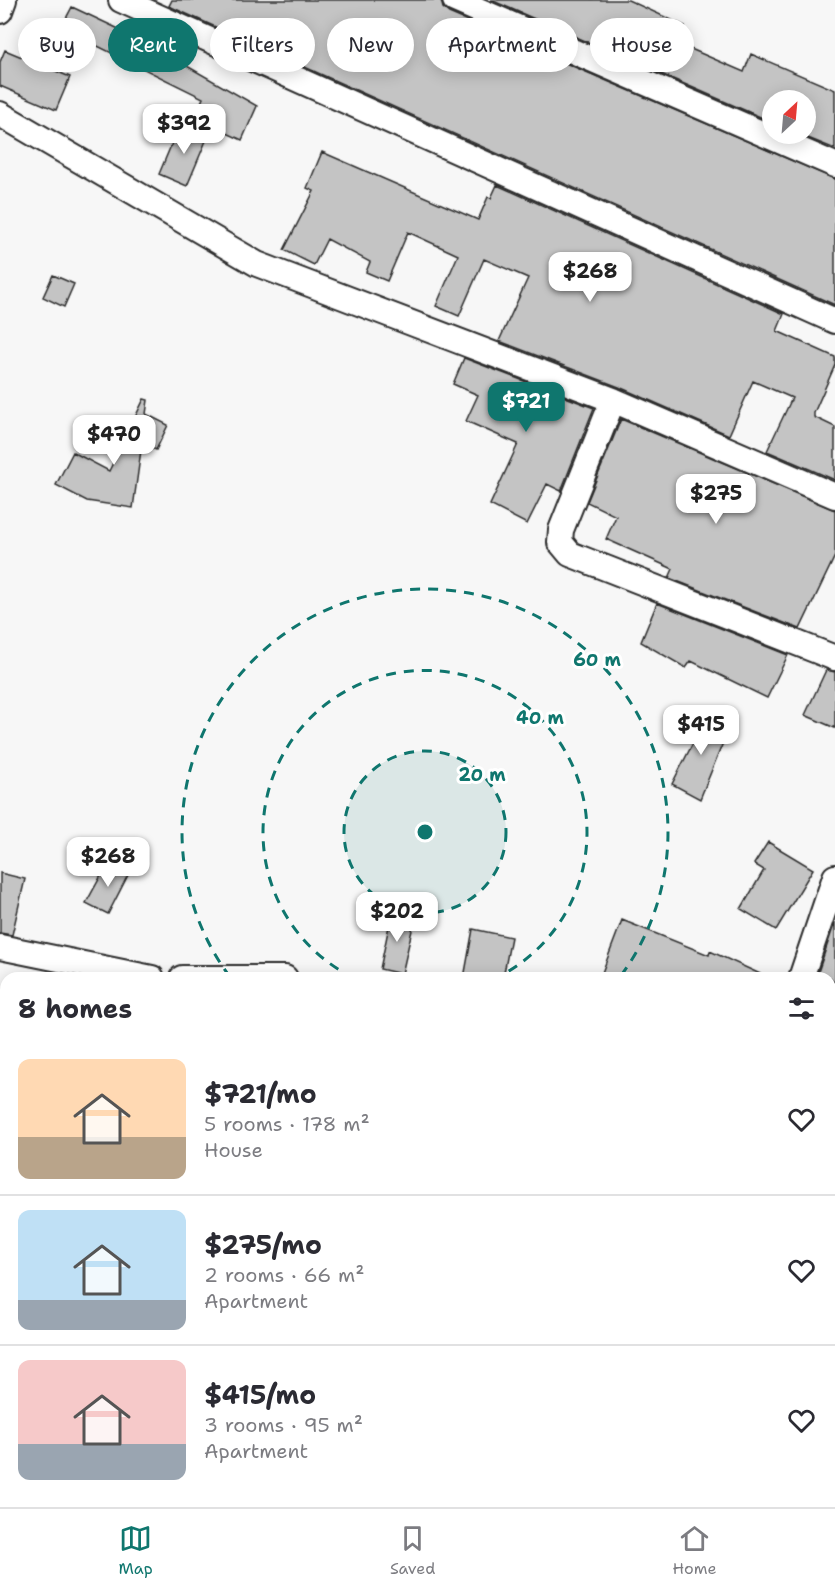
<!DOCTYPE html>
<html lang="en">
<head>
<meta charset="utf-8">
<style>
	:root { --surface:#fff; --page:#f7f7f7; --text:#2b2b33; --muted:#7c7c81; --line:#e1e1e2; --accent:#0f766e }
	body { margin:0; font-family:"Shantell Sans",sans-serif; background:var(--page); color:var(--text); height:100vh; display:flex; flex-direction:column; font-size:22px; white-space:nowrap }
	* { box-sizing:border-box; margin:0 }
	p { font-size:20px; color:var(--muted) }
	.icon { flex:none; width:33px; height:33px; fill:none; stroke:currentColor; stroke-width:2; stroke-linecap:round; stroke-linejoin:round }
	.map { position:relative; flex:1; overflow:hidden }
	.side { position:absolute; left:0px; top:972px; width:836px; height:536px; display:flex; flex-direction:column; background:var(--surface); border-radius:18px 18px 0 0; box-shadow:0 3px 15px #0003 }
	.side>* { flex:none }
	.guide { position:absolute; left:18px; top:18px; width:800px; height:54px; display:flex; gap:12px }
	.needle { width:39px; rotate:26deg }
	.buttons { position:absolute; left:762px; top:90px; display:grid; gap:12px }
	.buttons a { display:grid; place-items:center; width:54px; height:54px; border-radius:50%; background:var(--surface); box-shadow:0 3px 15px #0003; font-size:30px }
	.price { position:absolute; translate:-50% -51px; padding:0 14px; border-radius:12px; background:#fff; color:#222; font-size:20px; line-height:39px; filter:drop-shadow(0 2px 3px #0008) }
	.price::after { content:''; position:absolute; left:50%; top:36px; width:18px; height:14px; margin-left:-9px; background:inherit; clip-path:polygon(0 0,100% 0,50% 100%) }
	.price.selected { background:var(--accent); color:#fff }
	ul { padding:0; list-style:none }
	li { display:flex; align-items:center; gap:18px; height:150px; padding:0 18px }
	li+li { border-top:2px solid var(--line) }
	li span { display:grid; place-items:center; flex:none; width:168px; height:120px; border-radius:12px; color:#555 }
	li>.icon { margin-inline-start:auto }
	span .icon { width:72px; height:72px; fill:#fffc; stroke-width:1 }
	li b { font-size:26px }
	h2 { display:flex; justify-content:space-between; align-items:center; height:72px; padding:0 18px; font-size:26px }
	.pill { padding:0 21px; border-radius:27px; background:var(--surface); box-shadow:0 3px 15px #0003; font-size:21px; line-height:54px }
	.pill.selected { background:var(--accent); color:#fff }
	.tab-bar { display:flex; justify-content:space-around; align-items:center; height:84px; border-top:2px solid var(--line); background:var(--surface); font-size:16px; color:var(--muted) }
	.tab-bar a { display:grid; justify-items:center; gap:3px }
	.tab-bar .selected { color:var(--accent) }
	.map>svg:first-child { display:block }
	.building { fill:#c4c4c4; stroke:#2b2b2b; stroke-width:1.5 }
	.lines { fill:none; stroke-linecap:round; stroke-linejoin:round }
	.minor-casing { stroke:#2b2b2b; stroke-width:28 }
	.minor { stroke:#fff; stroke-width:24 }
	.ring { fill:none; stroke:#0f766e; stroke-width:3; stroke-dasharray:10 8 }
	.centre { fill:#0f766e; stroke:#fff; stroke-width:3 }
	.ring-label { font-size:18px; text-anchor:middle; font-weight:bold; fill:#0f766e; stroke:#fff; stroke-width:6; stroke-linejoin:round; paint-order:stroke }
</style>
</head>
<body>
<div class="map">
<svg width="835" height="1507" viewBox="0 0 835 1507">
	<rect width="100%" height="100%" fill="#f7f7f7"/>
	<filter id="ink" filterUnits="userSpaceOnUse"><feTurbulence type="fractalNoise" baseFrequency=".0167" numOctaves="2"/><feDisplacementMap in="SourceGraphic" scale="12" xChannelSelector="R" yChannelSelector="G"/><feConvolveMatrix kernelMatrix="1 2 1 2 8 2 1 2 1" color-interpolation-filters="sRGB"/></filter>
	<g filter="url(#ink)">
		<!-- building -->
		<path class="building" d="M172,0H441L443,8L449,13L835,179V305L169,6Z
			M491,0H628L685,26L677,43L744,72L751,54L835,90V149L798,134H806V100H772V122Z
			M72,7L138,38L257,106L242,140L194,118L203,98L61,28Z
			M5,50L70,77L56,110L0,86V62Z
			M180,124L208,136L187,186L159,174Z
			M322,152L478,220L488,197L491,198L497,185L784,314L777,331L835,357V365L814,413V417L835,427V480L767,451L792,398L753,381L729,435L619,387L499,341L528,278L484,259L459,316L436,306L458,255L408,232L387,281L366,272L370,262L327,239L314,265L284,250L314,191L307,188Z
			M53,275L74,284L64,307L43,297Z
			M464,358L594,408L561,491L547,484L527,524L490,505L518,444L466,421L478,395L453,384Z
			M144,399L148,400L146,414L168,425L156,450L142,443L133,508L87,501L56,485L73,452L109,471Z
			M621,419L835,510V556L800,629L669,578L673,569L606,539L616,516L587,502Z
			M657,603L788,655L767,698L691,661L686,668L641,642Z
			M826,670L835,672V728L805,715Z
			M699,714L729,728L700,799L672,784L696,737L690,734Z
			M768,842L813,869L776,930L741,909L764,870L754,864Z
			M108,863L129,873L108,914L86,903Z
			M0,873L25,879L12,935L0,933Z
			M392,912L415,917L402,974L380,969Z
			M622,920L709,955L710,951L769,978H600Z
			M835,922V984L830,978L817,975Z
			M473,929L511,937L503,978H464Z"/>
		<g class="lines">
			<defs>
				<path id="minor" d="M121,0L835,321
					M455,0L835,165
					M0,11L4,0
					M0,114L257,264L613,400L835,496
					M613,400L561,530L560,542L570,554L835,658
					M0,947L152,978
					M182,978H285
					M801,978L835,877"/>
			</defs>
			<!-- minor casing -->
			<use href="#minor" class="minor-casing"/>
			<!-- minor -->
			<use href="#minor" class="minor"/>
		</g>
	</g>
	<!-- distance rings -->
	<circle cx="425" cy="832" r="81" fill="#0f766e" fill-opacity=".12"/>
	<g class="ring">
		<circle cx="425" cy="832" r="81"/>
		<path d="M354 978A162 162 0 1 1 496 978"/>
		<path d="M230 977A243 243 0 1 1 620 977"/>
	</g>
	<circle cx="425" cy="832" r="9" class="centre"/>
	<g class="ring-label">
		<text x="597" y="666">60 m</text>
		<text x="540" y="724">40 m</text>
		<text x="482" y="781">20 m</text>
	</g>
</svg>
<div class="buttons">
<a><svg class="needle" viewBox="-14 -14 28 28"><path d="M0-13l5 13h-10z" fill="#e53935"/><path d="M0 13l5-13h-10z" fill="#7c7c81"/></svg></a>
</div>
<b class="price" style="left:184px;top:155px">$392</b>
<b class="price" style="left:590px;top:303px">$268</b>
<b class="price selected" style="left:526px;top:433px">$721</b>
<b class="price" style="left:114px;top:466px">$470</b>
<b class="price" style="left:716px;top:525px">$275</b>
<b class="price" style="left:701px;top:756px">$415</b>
<b class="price" style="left:108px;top:888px">$268</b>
<b class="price" style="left:397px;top:943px">$202</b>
<div class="guide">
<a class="pill">Buy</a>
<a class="pill selected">Rent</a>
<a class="pill">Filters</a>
<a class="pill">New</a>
<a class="pill">Apartment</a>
<a class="pill">House</a>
</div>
<section class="side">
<h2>8 homes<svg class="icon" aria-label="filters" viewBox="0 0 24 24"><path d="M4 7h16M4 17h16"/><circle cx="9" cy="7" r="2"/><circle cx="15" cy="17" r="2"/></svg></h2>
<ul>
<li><span style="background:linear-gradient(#ffd9b3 65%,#b9a48a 0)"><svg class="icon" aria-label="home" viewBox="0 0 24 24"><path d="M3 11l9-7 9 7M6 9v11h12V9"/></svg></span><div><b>$721/mo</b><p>5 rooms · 178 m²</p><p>House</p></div><svg class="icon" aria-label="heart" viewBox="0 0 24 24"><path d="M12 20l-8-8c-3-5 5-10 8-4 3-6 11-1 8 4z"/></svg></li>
<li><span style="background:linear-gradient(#bfe0f5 75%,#9aa5b1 0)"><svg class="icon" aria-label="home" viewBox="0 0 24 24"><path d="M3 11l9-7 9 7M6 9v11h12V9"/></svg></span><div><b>$275/mo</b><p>2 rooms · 66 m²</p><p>Apartment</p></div><svg class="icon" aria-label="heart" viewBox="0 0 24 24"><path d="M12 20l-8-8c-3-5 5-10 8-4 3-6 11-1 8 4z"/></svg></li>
<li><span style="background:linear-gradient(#f6c9c9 70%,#9aa5b1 0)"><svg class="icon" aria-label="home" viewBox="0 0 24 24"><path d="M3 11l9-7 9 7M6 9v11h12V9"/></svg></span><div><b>$415/mo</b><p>3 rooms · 95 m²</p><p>Apartment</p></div><svg class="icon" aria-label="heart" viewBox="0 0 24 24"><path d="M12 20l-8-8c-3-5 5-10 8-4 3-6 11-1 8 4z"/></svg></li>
</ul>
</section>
</div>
<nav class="tab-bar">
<a class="selected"><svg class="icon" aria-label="map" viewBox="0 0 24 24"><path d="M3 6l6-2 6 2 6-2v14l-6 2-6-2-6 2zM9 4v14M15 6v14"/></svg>Map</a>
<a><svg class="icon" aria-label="saved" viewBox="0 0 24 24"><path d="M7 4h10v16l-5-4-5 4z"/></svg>Saved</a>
<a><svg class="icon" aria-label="home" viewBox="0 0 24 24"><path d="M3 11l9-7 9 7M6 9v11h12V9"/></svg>Home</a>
</nav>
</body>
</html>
